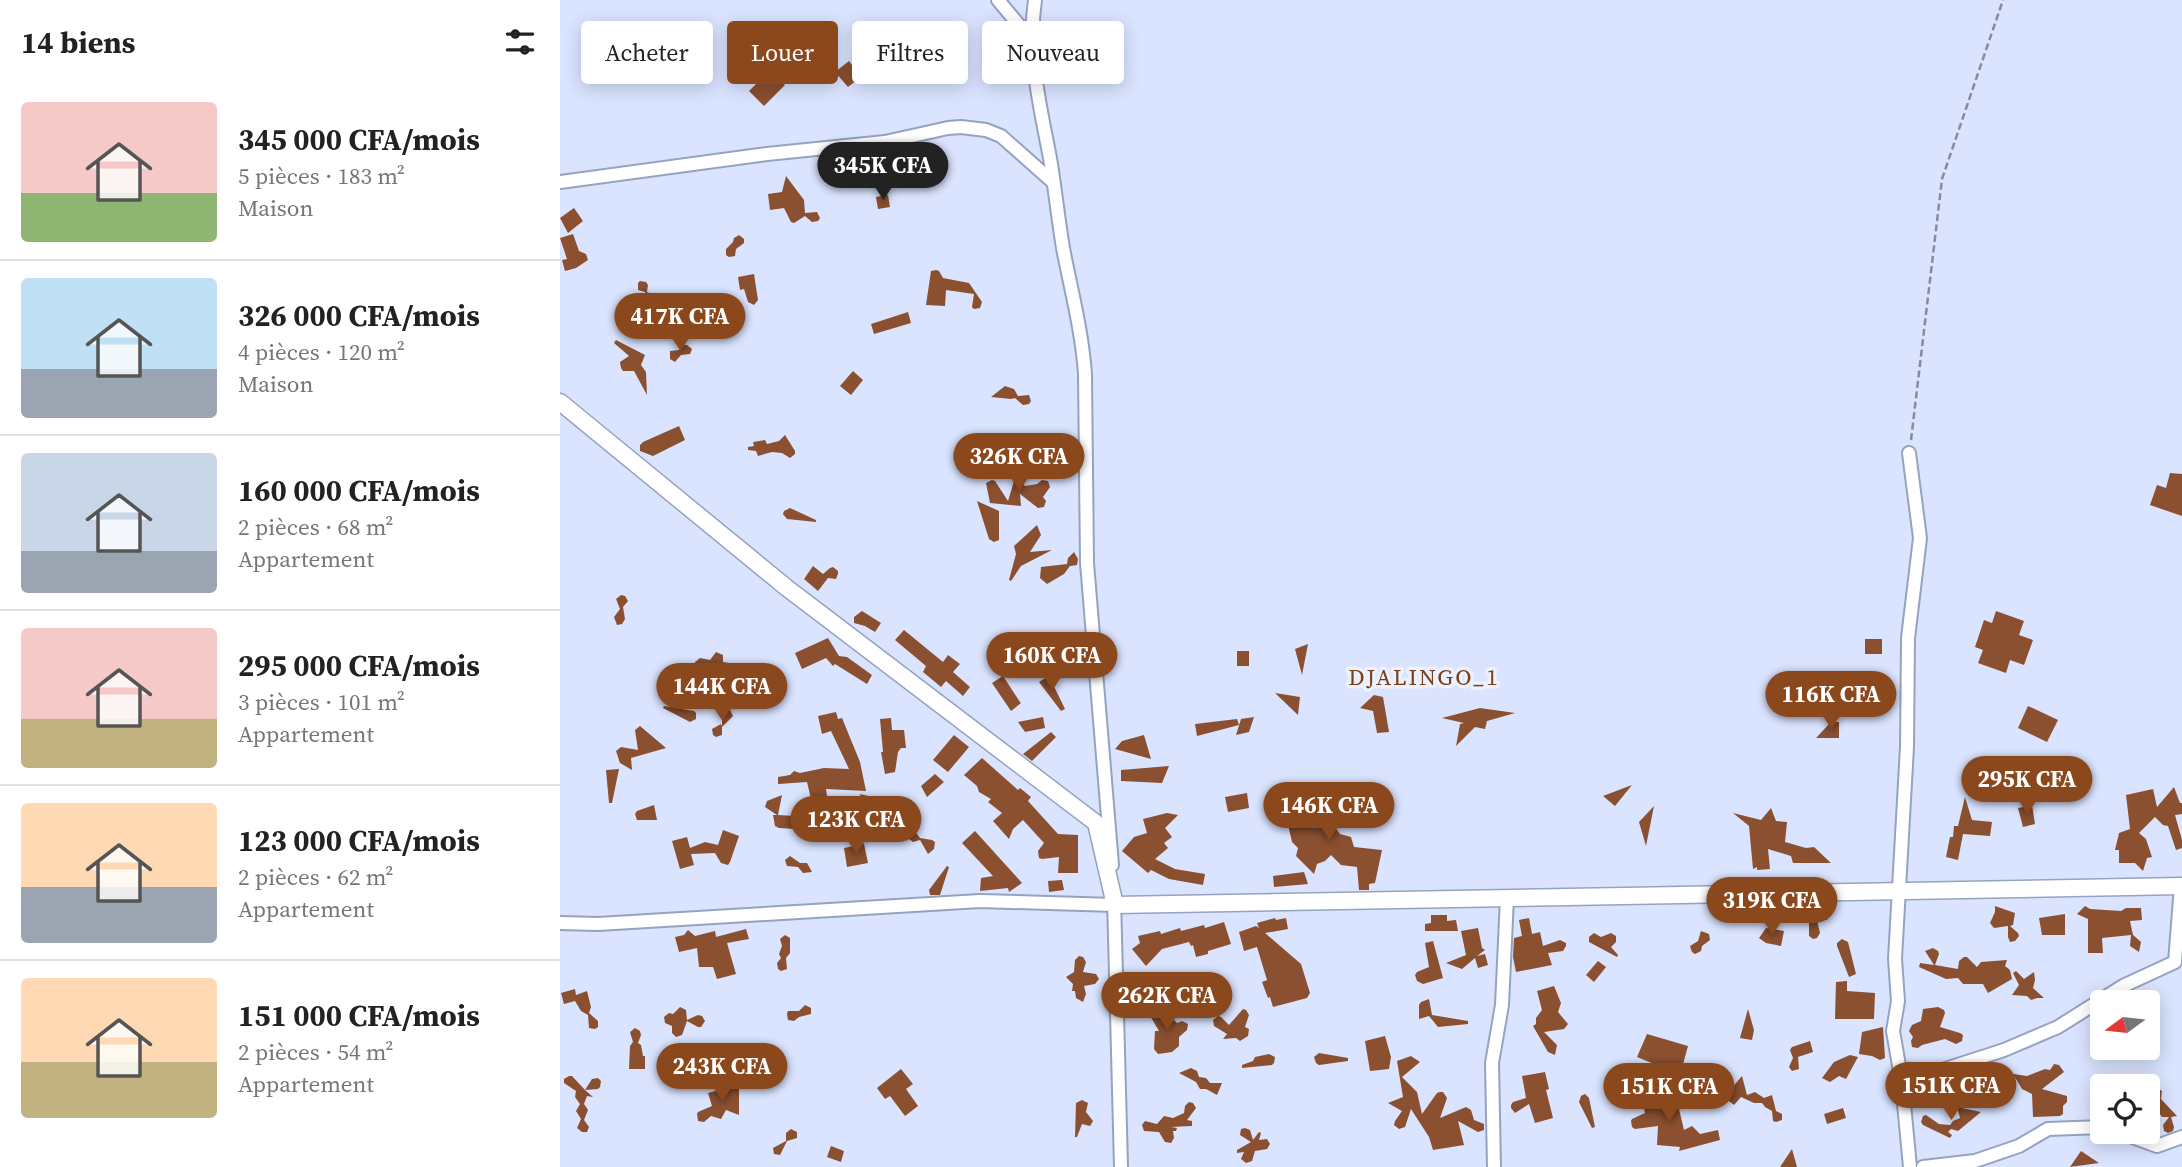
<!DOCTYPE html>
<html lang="fr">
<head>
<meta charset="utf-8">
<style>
	:root { --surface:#fff; --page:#f6f6f6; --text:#222; --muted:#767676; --line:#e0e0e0; --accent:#8c481d }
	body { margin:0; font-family:"Source Serif 4",serif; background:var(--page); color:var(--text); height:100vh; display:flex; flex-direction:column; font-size:26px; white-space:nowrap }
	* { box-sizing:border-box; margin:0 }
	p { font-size:23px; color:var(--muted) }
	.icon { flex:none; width:38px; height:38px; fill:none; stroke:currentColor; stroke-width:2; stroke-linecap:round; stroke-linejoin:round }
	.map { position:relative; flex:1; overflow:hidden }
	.drawer { display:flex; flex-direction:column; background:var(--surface); width:560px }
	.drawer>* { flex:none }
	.top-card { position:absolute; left:21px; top:21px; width:665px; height:63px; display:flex; gap:14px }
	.needle { width:46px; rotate:255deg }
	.controls { position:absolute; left:1530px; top:990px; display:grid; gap:14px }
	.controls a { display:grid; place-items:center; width:70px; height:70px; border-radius:7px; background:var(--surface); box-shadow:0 4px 18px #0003; font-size:35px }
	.price { position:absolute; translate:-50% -60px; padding:0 16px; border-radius:24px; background:var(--accent); color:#fff; font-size:23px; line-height:46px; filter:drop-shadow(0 2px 4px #0008) }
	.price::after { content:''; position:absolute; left:50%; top:42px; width:21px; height:16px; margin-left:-10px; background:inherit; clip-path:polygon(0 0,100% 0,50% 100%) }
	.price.on { background:#222; color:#fff }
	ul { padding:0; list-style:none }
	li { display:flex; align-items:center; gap:21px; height:175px; padding:0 21px }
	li+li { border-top:2px solid var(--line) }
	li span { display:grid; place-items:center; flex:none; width:196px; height:140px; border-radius:7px; color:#555 }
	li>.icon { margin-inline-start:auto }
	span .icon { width:84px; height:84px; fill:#fffc; stroke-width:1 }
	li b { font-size:30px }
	h2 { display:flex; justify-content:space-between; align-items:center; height:84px; padding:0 21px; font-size:30px }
	.chip { padding:0 24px; border-radius:7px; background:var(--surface); box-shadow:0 4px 18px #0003; font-size:24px; line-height:63px }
	.chip.on { background:var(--accent); color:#fff }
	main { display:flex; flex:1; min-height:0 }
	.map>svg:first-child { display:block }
	.building { fill:#8b502f }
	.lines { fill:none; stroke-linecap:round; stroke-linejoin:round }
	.minor-casing { stroke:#96a2c1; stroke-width:16 }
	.tertiary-casing { stroke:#96a2c1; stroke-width:19 }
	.path { stroke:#858ca1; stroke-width:2.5; stroke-dasharray:7 3.5; stroke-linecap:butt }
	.minor { stroke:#fff; stroke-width:12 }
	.tertiary { stroke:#fff; stroke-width:16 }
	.labels { text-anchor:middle; stroke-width:7; stroke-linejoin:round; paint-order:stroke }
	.quarter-label { font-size:23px; letter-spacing:2px; fill:#7c3e17; stroke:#ecf1ff }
</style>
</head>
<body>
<main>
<section class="drawer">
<h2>14 biens<svg class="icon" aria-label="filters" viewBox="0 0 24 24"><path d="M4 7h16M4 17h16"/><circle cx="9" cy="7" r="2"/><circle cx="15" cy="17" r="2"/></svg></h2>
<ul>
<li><span style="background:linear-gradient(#f6c9c9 65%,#8fb573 0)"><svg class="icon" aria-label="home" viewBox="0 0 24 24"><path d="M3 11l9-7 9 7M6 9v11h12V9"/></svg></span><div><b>345 000 CFA/mois</b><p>5 pièces · 183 m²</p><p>Maison</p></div></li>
<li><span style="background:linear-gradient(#bfe0f5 65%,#9aa5b1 0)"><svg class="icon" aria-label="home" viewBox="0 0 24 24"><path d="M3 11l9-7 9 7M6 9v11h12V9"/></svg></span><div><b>326 000 CFA/mois</b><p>4 pièces · 120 m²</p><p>Maison</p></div></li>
<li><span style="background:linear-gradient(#c9d6e8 70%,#9aa5b1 0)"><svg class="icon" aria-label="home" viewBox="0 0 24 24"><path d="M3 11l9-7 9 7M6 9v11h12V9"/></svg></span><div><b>160 000 CFA/mois</b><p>2 pièces · 68 m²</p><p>Appartement</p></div></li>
<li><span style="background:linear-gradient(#f6c9c9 65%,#c2b280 0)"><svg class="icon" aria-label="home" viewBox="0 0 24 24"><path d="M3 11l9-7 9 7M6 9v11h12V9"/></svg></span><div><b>295 000 CFA/mois</b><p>3 pièces · 101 m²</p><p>Appartement</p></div></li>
<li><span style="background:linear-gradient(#ffd9b3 60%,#9aa5b1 0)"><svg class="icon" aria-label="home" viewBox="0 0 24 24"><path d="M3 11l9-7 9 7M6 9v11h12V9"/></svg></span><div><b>123 000 CFA/mois</b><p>2 pièces · 62 m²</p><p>Appartement</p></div></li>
<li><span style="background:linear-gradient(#ffd9b3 60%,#c2b280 0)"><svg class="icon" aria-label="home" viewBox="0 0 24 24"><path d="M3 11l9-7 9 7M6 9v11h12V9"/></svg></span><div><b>151 000 CFA/mois</b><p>2 pièces · 54 m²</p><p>Appartement</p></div></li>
</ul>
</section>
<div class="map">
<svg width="1622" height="1167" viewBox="0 0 1622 1167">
	<rect width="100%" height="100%" fill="#dae4ff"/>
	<!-- building -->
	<path class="building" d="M289,61L301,77L288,87L275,72Z
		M210,70L225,85L204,106L189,91Z
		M226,176L244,200L245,213L257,212L260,218L258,221L252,222L245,216L234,223L231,222L224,208L210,210L208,194L222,192Z
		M328,195L330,207L318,209L316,197Z
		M14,208L23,221L8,233L0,218Z
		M13,234L19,251L26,254L28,260L16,268L5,271L2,260L7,259L0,238Z
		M179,235L184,239V243L176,249L175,256L169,257L166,255V249L173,242L174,238Z
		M376,270L379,271L383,278L409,283L422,302L420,308L414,309L412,307L414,294L386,290L385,306L366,305L371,271Z
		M194,274L198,300L194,305L188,302L184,289L180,290L178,277Z
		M80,281L86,282L88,285L87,292L97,296L99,299L97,305L90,308L85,292L78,290V283Z
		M159,300L167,312L157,319L149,307Z
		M348,312L351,323L314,334L311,324Z
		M82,313L92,329L77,339L72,320L75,315Z
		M56,340L85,355L81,365L86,372L87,395L74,371H63L61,368L60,362L69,356L54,343Z
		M124,345H127L132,349L130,354L121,355L115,362L110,359V351L119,350Z
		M293,371L303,380L291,395L280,386Z
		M445,386L454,389L458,396L469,395L471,401L469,404L463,405L455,398L451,399L431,397Z
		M119,426L125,440L93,456L80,451V445L83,442Z
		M225,435L235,451V454L230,458L222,453L212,452L198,456L196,451L188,450V447L194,446L193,442L205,440L207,444L219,441Z
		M457,471H459V480L465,486L477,484L482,480L488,481L490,487L483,497L486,501L484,507L478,508L460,494L461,506L430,503L426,483L432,480L435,481L448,501Z
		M1610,473L1622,474V516L1590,505L1597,485L1606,488Z
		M417,501L439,511V540L434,542L429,539Z
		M230,508L256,520V522L227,519L223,514L224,511Z
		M477,525L481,535L470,552L492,550L461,566L451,581L449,580L456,554L454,546Z
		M514,552L518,559L517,565L510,566L504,574L487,584L480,578L481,567L507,564L508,558Z
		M253,566L263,574L270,568L273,567L278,571V574L276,579L268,578L258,591L244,579Z
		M61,595L65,596L68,601L63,607L65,619L62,624L57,625L54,617L60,609L56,599Z
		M302,611L321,623L315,632L305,626L294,623V617Z
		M1436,611L1464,621L1459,635L1473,640L1464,665L1450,660L1446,673L1418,663L1423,650L1415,647L1424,620L1432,623Z
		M344,630L383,662L388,655L400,664L393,672L410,687L403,696L386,681L381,687L363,672L366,666L335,640Z
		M268,638L279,656L287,657L312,675L307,684L275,664L273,666L266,658L242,669L235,653Z
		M1305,639H1322V654H1305Z
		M748,644L742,675L735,649Z
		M677,651H689V666H677Z
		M156,652L163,655V662L169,663V666L161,667L162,674L160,680L167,689L162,696L158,693L156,680L153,678L148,669L140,670L135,665V662L140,658L150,660Z
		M443,676L460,702L461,703L451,711L432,683Z
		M489,676L505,709L501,711L479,682Z
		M715,693L740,697L738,715Z
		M814,695L823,697L829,732L817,733L813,711L800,708Z
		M104,706L134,711L136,713V719L130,722L103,708Z
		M1468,706L1498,720L1487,742L1458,728Z
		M920,708L955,713L927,721L925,729L915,727L896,746L900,724L904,723L882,718Z
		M165,709L170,710L173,716L162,727V735L156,737L153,735L152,729L161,724L162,727V714Z
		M276,712L278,719L282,718L300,762L306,791L266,789L267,796L251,799L247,782L218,784V777L230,775L234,771L240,773L264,768L289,769L271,731L262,734L258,716Z
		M483,717L485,728L465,732L458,722Z
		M694,717L689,732L676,735L681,719Z
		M331,718L332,730H344L346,748H341L338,752L335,772L325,774L321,752H323L320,719Z
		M677,719L679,725L637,736L635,724Z
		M1271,722H1279V738H1256Z
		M80,726L106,748L71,758L72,770L60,763L56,751L61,747L78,750L75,730Z
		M491,732L496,737L472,761L463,754Z
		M394,735L409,747L388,772L373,760Z
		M584,735L591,759L555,749L562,741Z
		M422,758L458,790L460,788L471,797L468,801L498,834L518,835V873H498L499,857L482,859L479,858L478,851L484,843L463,820L453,829L449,839L433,821L442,813L428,802L431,799L419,792L417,786L404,775Z
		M609,766L602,783L561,781V770Z
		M59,769L52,803H49L46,770Z
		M375,774L384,782L367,797L361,786Z
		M1072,785L1055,806L1043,796Z
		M1614,787L1620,803H1622V814L1615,815L1622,840V848L1616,850L1608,826L1603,825L1595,817L1579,833L1586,839L1592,857L1587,858L1583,871L1575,863H1559V850H1555L1559,833L1570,829L1566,795L1593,789L1597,807Z
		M687,793L689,808L668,812L665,797Z
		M300,794L316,798L327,821L306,816Z
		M222,795L218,815L235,816V829L219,828L215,826L213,815H217L205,807L207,801Z
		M1405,797L1412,820L1432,822L1430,836L1403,834L1398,860L1386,857L1390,837H1393L1394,826H1398Z
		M772,798L769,813L773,817V825L780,834L791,837L794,847L822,850L815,883L809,884V890H799L797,867L781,865L771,855L765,861L757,864L754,874L736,856L738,848L732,842L726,816L741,812L738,803Z
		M94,805L97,820H77L75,814L77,811Z
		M1472,805L1475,824L1463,827L1458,808Z
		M1094,806L1086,846L1079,822Z
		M1211,808L1216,821L1227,822L1225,842L1246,848L1254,847L1271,863H1233L1231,856L1208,849L1210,869L1197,870V867L1193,869L1189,826L1173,813L1201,820Z
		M353,810L357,823L354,830L360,838L372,840L375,842L374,849L368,854L360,840L353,842L348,838L349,829L345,821Z
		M607,813L618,815L605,828L612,837L604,843L608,848L595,859L615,869L645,874L643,885L609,879L591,870L588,873L562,851L574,837L587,833L583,819Z
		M163,830L179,836L170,862L168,865L161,863L155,853L131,854L134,865L120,869L112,841L127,837L130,848L145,842L158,845Z
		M415,831L462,883L449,892L448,888L420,891L421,878L433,876L402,843Z
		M304,844L308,863L287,867L284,848Z
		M230,856L240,863H247L252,872L243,873L238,867L227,866L225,860Z
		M387,866L389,867L380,895H370L369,890Z
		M744,872L748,884L714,887L713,876Z
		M502,880L504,890L489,892L488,881Z
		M1253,904L1256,917L1264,908L1270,911V914L1267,920H1257L1260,933L1257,938L1253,939L1249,936V919L1235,920L1232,916L1235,908L1240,909L1249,917L1250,905Z
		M1435,906L1455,913L1453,925L1450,926L1458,933L1459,936L1455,941L1450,942L1448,937V926L1434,928L1430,923L1435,912Z
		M1525,906L1530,909L1561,911L1566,908H1581L1582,920L1570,921L1573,935L1581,942L1579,952L1570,946L1571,935L1542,938L1543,953H1528V919L1517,914Z
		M1505,914V935H1482L1479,918Z
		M871,915H887V921L896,920L898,931H865V924L871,923Z
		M715,918L716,920L726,918L728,929L705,933L741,964L750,993L747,998L713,1007L710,997L708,998L702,982L707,980L697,947L684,951L679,932L696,926L699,928L697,923Z
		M969,918L972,934L980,932L983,946L1000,940L1006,943V946L1003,951L988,953L992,965L956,972L953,957L954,938L962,936L959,920Z
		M664,922L671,944L648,951V954L636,957L633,945L631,946L629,942L602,949L586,966L572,949L580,943L578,936L600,931L601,934L620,928L621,931L644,925L645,928Z
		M918,928L922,948L925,950L917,956L925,954L928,965L918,968L915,958L902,969L886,963L906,955L901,931Z
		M1206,928L1224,931L1221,946L1206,943L1199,938Z
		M186,929L189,939L167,943L176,974L157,979L153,967H139L137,948L119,952L115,937L124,935L128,930L135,936L155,931L156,937Z
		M1141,931L1149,934L1150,940L1142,946L1141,951L1135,954L1132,952L1130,946L1138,941Z
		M1034,933L1041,937L1051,933L1056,936V942L1051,947L1058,955L1057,957L1029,942V937Z
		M225,935L230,938V953L226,958L227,969L221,971L218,969L217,963L221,958L219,954L222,946L220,939Z
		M1282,939L1288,942L1296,974L1289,977L1277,946V943Z
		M873,941L883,978L863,984L857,981L855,975L857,972L869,967L865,943Z
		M1373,948L1378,951L1379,954L1375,965L1398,969L1399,961L1404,957H1407L1417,967L1421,962L1447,960L1445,966L1450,970L1452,979L1428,993L1423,984H1403L1398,978L1386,979L1359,967L1360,963L1374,965L1365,951Z
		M519,956L523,957L526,962L523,972L536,974L539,979L535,984L524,986L526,994L523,1002L516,998L515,991H512L513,984L506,977L514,972L515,960Z
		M1038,961L1046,967L1034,982L1026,975Z
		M1456,971L1464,979L1474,972L1475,980L1473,988L1484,998H1477L1471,1000L1467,996L1452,995L1459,985L1453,973Z
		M1287,981V991L1315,993L1314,1019H1275L1276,982Z
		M994,986L1001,1003L998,1012L1008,1024L1004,1029L984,1032L997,1045L995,1055L988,1052L973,1026L976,1024V1018L982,1010L977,991Z
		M15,989L16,995L27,991L31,1007L29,1013L38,1021V1027L35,1029L29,1028L28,1015L21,1011L15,1001L4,1004L1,993Z
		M869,999L872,1015L908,1021V1024L878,1027L869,1016L859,1019V1005L861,1002Z
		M245,1005L251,1008V1014L239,1017L234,1021L228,1020L227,1014L228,1011H239Z
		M595,1005L600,1011L602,1017L613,1019L617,1023L622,1021L628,1024L627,1030L619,1037V1046L612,1052L598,1054L594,1049L595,1031H599L589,1014Z
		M120,1007L126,1010L127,1020L138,1015L142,1016L145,1021L141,1027H138L127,1021L122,1035L116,1037L112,1033V1026L105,1023L104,1017L109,1013L113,1014Z
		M1378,1007L1384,1010L1385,1013L1380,1027L1400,1033L1403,1035L1402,1041L1396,1044L1385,1039L1362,1045L1358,1048L1352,1047L1351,1041L1353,1037L1349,1031L1352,1025L1361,1021L1363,1009Z
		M683,1009L686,1010L689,1015L685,1027L689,1029L688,1036L680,1041L676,1038L663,1039L667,1034L654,1026L653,1020L658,1016L661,1017L669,1025Z
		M1188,1009L1194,1030L1192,1040L1180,1038Z
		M1323,1027L1325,1058L1320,1060L1312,1056L1299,1054L1302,1032Z
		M75,1028L80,1031L81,1035L78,1043L81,1045L83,1056H85V1069H69L70,1046L73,1042L70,1032Z
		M1087,1034L1128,1046L1122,1068L1106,1063L1104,1068L1077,1057Z
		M825,1036L831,1057L829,1069L810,1071L805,1041Z
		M1250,1041L1253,1052L1238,1057L1239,1069L1232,1071L1229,1067L1233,1058L1230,1050L1232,1047Z
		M759,1053L788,1058V1061L759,1065L756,1063L754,1057Z
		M709,1054L715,1057L714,1063L712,1065L682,1068V1065L693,1061L695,1057Z
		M1290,1055L1298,1057L1286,1079L1279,1076L1270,1082L1262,1078L1274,1062Z
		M851,1056L860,1062L842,1077L857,1092L862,1114L877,1093L880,1092H883L887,1098L880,1118L906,1107L911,1110L914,1120L924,1124V1130L918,1132L898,1121L904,1145L873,1150L869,1137L851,1109L845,1127L839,1129L834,1125L835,1121L842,1111L828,1103L843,1097L837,1061Z
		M1494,1064L1499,1065L1504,1072L1482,1089L1507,1096V1102L1503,1106V1114L1500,1116L1473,1117L1472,1094L1462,1089L1453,1074L1439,1085L1430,1087L1427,1076L1440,1072L1467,1076L1485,1069L1490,1070Z
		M631,1068L637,1071L639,1077L646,1078L650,1083H662L657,1095L646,1089H640L636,1082L619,1073Z
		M341,1069L353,1084L346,1089L358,1106L345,1116L330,1096L325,1099L317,1088Z
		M985,1072L989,1089L986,1090L993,1118L975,1123L969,1104L955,1113L951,1108V1105L953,1102L966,1098L962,1076Z
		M9,1076H12L25,1090L32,1079L38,1078L41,1081L40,1087L38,1089L25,1090L33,1097L27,1096L24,1104L28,1110L24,1120L29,1127L27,1132H22L17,1128L21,1119L16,1111L20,1104L15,1097L16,1091L4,1083V1079Z
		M1182,1076L1187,1095L1195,1092L1204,1098L1212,1095L1216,1111L1222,1114V1120L1216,1122L1213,1121L1212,1111L1205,1107L1202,1103H1194L1181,1097L1174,1105L1164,1097Z
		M1397,1081L1402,1096L1390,1099L1386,1084Z
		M168,1083H179V1115L166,1110L161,1119L151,1116L144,1122L138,1121L137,1114L138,1112L152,1106L148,1093L168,1088Z
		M1094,1083L1101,1109L1118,1105L1124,1130L1132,1126L1140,1134L1158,1130L1160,1140L1119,1151L1120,1147L1097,1145L1098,1126L1075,1129L1072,1127L1071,1121L1072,1119L1085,1113L1078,1087Z
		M1597,1088L1602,1091L1601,1099L1617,1116L1611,1117L1614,1127L1613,1131L1608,1133L1604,1131L1603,1125L1609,1117H1602L1599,1113L1600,1102L1592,1095V1092Z
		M1025,1094L1029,1098L1035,1127L1032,1128L1019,1102L1021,1096Z
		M522,1100L528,1103L526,1112L533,1121L530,1126L522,1124L517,1137H515L516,1103Z
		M629,1102L633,1103L636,1108L627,1120L632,1121V1126L611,1127L617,1128L616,1131H613L614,1138L611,1143L605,1142L599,1132L584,1131L582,1125L585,1121L597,1124L604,1116L613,1118L624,1113L625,1106Z
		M1397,1107L1421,1112L1398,1131L1391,1129L1388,1132L1392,1135L1390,1138L1363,1125L1361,1122L1363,1116L1366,1115L1379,1124L1390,1125L1393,1121L1400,1118Z
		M1283,1108L1286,1118L1267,1124L1264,1114Z
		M685,1128L690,1130L693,1140L699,1132L701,1133L699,1140L707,1139L710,1144L707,1149L695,1151L692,1161L686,1163L681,1159L684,1152L677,1153V1150L691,1142L680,1135L681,1129Z
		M231,1129L237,1132V1138L227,1141L220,1155L214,1154L213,1148L226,1141V1133Z
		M271,1146L284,1151L281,1162L267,1157Z
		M1232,1149L1237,1167H1220Z
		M1521,1151L1539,1163L1510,1167Z"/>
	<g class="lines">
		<defs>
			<path id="minor" d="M438,0L473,42
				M475,0C467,53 480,106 490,158C495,188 498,218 503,248C511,290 522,331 525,374L527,563L552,865
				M0,182L207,154L325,142L388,128L401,127L426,130L441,136L494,183
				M1349,453L1360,538L1348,638L1347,747L1335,959L1338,1001L1333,1031L1342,1083L1350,1167
				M554,898L561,1167
				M0,923L38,924L420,901L555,905
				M1342,1083L1444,1050L1498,1027L1563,986L1615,962L1621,886
				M1559,1132L1597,1146L1622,1137
				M934,1167L932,1063L942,1005L947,898
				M1363,1167L1415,1161L1459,1146L1488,1129L1542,1127"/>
			<path id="tertiary" d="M0,402L227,588L536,823L555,905L1622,886"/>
		</defs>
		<!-- minor casing -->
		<use href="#minor" class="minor-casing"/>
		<!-- tertiary casing -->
		<use href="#tertiary" class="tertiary-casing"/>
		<!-- path -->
		<path class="path" d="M1351,440L1382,179L1443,0"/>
		<!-- minor -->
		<use href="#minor" class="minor"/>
		<!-- tertiary -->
		<use href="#tertiary" class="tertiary"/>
	</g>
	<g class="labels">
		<!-- quarter labels -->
		<g class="quarter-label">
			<text x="864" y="685">DJALINGO_1</text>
		</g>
	</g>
</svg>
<div class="controls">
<a><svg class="needle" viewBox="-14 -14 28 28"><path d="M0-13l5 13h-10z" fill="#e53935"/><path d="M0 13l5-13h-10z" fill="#767676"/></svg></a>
<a><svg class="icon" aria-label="locate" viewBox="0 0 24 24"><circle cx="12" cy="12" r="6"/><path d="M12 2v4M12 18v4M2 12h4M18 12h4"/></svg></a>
</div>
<b class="price on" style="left:323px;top:202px">345K CFA</b>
<b class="price" style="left:120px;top:353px">417K CFA</b>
<b class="price" style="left:459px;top:493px">326K CFA</b>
<b class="price" style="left:492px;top:692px">160K CFA</b>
<b class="price" style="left:162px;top:723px">144K CFA</b>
<b class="price" style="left:1271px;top:731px">116K CFA</b>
<b class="price" style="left:1467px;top:816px">295K CFA</b>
<b class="price" style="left:769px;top:842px">146K CFA</b>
<b class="price" style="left:296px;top:856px">123K CFA</b>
<b class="price" style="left:1212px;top:937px">319K CFA</b>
<b class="price" style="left:607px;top:1032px">262K CFA</b>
<b class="price" style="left:162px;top:1103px">243K CFA</b>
<b class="price" style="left:1391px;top:1122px">151K CFA</b>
<b class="price" style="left:1109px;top:1123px">151K CFA</b>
<div class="top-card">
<a class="chip">Acheter</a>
<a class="chip on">Louer</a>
<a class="chip">Filtres</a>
<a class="chip">Nouveau</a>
</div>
</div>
</main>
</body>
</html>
